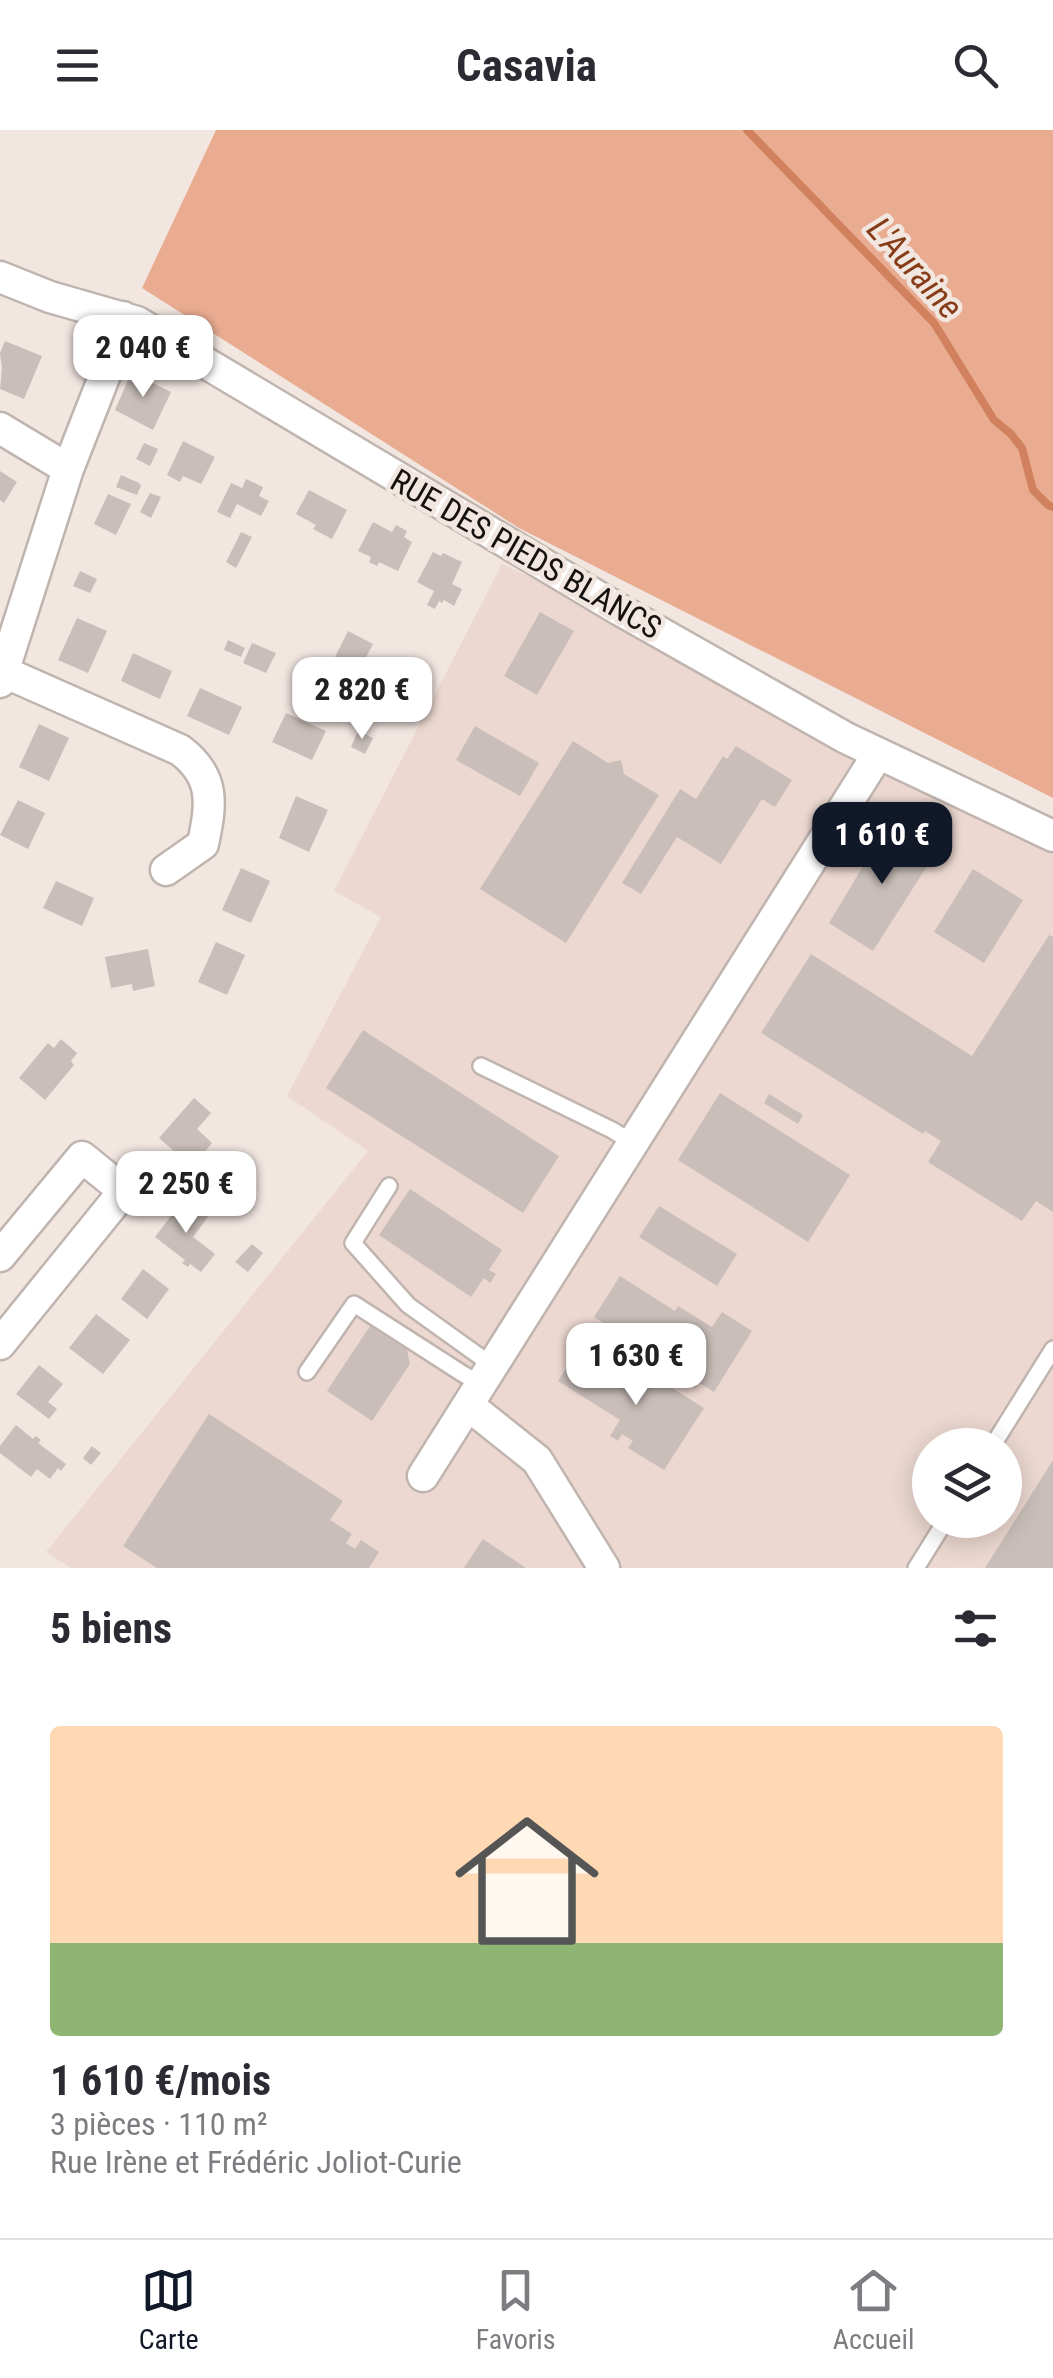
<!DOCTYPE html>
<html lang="fr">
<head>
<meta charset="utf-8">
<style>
	:root { --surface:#fff; --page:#f7f7f7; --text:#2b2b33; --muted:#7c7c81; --line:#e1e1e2; --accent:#111827 }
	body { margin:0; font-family:"Roboto Condensed",sans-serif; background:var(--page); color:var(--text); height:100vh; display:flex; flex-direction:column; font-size:38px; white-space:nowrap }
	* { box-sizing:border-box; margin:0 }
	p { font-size:32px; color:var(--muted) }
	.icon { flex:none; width:55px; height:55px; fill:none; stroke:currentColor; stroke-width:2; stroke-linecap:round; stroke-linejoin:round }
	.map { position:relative; height:1438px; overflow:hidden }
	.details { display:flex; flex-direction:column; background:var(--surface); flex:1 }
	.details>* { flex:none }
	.buttons { position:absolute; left:912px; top:1298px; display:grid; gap:20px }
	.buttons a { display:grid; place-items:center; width:110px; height:110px; border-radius:50%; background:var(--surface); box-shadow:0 5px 25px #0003; font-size:50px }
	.price { position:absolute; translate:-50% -85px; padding:0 22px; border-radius:20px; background:#fff; color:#222; font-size:32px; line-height:65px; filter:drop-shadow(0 2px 5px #0008) }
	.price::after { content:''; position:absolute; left:50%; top:60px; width:30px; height:22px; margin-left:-15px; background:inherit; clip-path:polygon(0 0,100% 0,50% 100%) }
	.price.selected { background:var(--accent); color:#fff }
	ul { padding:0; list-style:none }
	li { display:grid; align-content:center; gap:20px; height:530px; padding:0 50px }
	li span { display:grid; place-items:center; height:310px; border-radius:10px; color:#555 }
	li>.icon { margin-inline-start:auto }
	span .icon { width:180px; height:180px; fill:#fffc; stroke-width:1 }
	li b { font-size:42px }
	h2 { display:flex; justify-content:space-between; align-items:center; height:120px; padding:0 50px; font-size:42px }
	header { display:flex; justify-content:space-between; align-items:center; height:130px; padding:0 50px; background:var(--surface); font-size:45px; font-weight:700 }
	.menu { display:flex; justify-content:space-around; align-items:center; height:140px; border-top:2px solid var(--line); background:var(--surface); font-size:28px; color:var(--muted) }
	.menu a { display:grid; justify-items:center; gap:5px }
	.menu .selected { color:var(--accent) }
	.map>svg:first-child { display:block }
	.built { fill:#ecd8d0; fill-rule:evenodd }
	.green { fill:#eaac91 }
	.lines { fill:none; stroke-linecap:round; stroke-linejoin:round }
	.stream { stroke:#d1815d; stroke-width:8 }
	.building { fill:#c9beb9 }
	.lane-casing { stroke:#c0b4af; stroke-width:20 }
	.street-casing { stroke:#c0b4af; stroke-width:35 }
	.lane { stroke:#fff; stroke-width:15 }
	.street { stroke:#fff; stroke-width:30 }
	.labels { text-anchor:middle; stroke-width:9; stroke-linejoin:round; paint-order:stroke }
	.street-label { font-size:32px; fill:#15110f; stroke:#f2e6e1 }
	.water-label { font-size:35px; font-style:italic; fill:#863c16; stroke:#f2e6e1 }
</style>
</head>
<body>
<header><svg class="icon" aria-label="menu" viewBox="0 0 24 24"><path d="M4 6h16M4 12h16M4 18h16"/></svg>Casavia<svg class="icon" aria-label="search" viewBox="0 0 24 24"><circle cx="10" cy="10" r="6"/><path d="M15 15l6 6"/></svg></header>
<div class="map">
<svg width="1053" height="1438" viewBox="0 0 1053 1438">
	<rect width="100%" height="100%" fill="#f2e6e1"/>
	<!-- built -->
	<path class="built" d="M502,434L1053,687V1438H71L46,1422L368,1021L287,966L381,787L334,761ZM930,1315H1005V1390H930Z"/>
	<!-- green -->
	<path class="green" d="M216,0H1053V668L519,398L142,158Z"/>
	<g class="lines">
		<!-- stream -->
		<path class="stream" d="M747,0L934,193L994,290L1011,304L1022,318L1033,360L1048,375L1053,377"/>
	</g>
	<!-- building -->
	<path class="building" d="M5,211L42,226L24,269L0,259L2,238L0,223Z
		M133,239L146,245L144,249L171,262L153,300L115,280Z
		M183,311L215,327L201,354L183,346L180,352L167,345Z
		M144,313L158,319L150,336L136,329Z
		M0,341L17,352L4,373L0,370Z
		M121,345L139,353L141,356L137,365L116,357Z
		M246,349L263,357L259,366L269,371L261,386L237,374L230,388L217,382L231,353L242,358Z
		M309,360L347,380L332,409L313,399L316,395L296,384Z
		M150,363L161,367L151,388L140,382Z
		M108,364L131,374L116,405L94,394Z
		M373,392L392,402L396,395L407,401L404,407L412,412L398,441L379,432L377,436L369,432L371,427L358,421Z
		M241,402L252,407L236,438L226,432Z
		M433,422L441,426L443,423L462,432L452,454L462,459L454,476L444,470L442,473L439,471L435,479L427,475L434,461L417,452Z
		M80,441L97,449L90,463L73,456Z
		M540,482L574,501L537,565L504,546Z
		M77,488L107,501L88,543L58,530Z
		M348,501L373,514L360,539L335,527Z
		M228,510L245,518L241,527L224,520Z
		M252,513L276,523L266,543L243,533Z
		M133,523L172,541L160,569L121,551Z
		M330,549L350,558L345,568L359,574L354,584L318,566L322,558L325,559Z
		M200,558L242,577L229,605L187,586Z
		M286,583L326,601L312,630L272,612Z
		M39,594L69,608L49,651L19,637Z
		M475,596L539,633L520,666L456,630Z
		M358,601L373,608L365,624L351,617Z
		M573,611L608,633L621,630L624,644L659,665L566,813L480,759Z
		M736,616L792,650L775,677L762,669L721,734L677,707L641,764L622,753L680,659L696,669L723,626L727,629Z
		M296,666L328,680L309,722L279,708Z
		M18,670L45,683L28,719L0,705Z
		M889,693L936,722L873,821L829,793Z
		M241,738L270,751L251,793L222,780Z
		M973,739L1023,770L984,833L934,802Z
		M56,751L94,768L82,796L43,778Z
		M1049,805L1053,807V1082L1036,1071L1022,1091L928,1032L941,1011L925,1001L923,1004L761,903L811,824L972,926Z
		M216,812L245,825L227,865L198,852Z
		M148,819L155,856L133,861L132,854L111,858L105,827Z
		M363,900L559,1026L523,1083L326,958Z
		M61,909L77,923L71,931L74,935L45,970L19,948L48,913L54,918Z
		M720,963L850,1045L808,1112L678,1030Z
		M769,964L803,985L798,994L764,973Z
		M194,968L211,983L197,999L212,1013L192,1037L159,1008Z
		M410,1059L502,1120L489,1140L496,1144L490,1153L484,1148L471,1167L379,1105Z
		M184,1069L208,1087L193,1107L215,1124L201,1142L190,1134L188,1137L182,1133L185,1130L155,1107Z
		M659,1076L737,1124L717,1156L639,1107Z
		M252,1114L263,1123L248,1142L235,1132Z
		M143,1139L169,1159L147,1189L121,1169Z
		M620,1146L675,1181L678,1176L712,1197L722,1182L752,1201L714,1262L699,1253L695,1258L646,1227L649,1222L594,1187Z
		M96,1184L130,1210L103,1244L69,1218Z
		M370,1196L407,1220L410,1234L372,1291L327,1261Z
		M578,1220L640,1259L650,1244L704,1278L664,1340L628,1318L633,1311L622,1304L618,1311L610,1306L620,1290L558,1251Z
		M39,1235L63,1254L48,1272L57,1279L49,1289L16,1264Z
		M209,1284L343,1371L330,1390L352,1404L346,1413L355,1419L361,1410L379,1422L369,1438H157L123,1416Z
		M16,1295L33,1309L36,1306L41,1310L38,1313L66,1334L61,1341L58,1338L50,1349L37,1339L31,1347L0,1323V1316Z
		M92,1316L101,1323L91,1335L83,1328Z
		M1053,1330V1438H985Z
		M483,1409L526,1438H464Z"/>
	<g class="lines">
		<defs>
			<path id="lane" d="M481,936L612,1000L633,1013
				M389,1056L353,1113L408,1175L493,1236
				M307,1242L354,1174L463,1244L481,1254
				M993,1315L1053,1219
				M916,1438L946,1390"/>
			<path id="street" d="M0,147L50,167L137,192L620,480L846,608L1053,706
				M0,298L68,339
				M4,542L180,620C216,647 211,675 203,714L166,740
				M0,552L68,339L108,237L123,187
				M0,1126L82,1027L124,1061L0,1214
				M468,1275L537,1330L604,1438
				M423,1346L878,624"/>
		</defs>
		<!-- lane casing -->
		<use href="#lane" class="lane-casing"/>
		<!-- street casing -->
		<use href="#street" class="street-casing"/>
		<!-- lane -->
		<use href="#lane" class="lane"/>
		<!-- street -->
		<use href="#street" class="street"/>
	</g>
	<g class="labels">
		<!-- street labels -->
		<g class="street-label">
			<text transform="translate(526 424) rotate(30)" y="11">RUE DES PIEDS BLANCS</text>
		</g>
		<!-- water labels -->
		<g class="water-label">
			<text transform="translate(915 138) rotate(48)" y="12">L'Auraine</text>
		</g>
	</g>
</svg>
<div class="buttons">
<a><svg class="icon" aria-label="layers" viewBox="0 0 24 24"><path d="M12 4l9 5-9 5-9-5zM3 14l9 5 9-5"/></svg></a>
</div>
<b class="price" style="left:143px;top:270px">2 040 €</b>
<b class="price" style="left:362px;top:612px">2 820 €</b>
<b class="price selected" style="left:882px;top:757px">1 610 €</b>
<b class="price" style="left:186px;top:1106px">2 250 €</b>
<b class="price" style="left:636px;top:1278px">1 630 €</b>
</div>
<section class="details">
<h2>5 biens<svg class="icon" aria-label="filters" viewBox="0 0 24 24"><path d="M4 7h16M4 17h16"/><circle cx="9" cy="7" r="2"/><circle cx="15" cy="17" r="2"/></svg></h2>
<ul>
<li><span style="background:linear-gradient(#ffd9b3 70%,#8fb573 0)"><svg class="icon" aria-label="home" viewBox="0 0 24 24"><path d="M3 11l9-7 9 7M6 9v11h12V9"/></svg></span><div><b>1 610 €/mois</b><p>3 pièces · 110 m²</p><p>Rue Irène et Frédéric Joliot-Curie</p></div></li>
</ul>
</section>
<nav class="menu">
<a class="selected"><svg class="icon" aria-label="map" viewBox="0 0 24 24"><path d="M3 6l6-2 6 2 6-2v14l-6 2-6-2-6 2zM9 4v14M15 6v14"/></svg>Carte</a>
<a><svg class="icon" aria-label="saved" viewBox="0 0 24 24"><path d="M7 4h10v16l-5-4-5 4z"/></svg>Favoris</a>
<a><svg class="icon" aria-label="home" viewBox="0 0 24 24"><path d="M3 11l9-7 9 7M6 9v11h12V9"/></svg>Accueil</a>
</nav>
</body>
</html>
